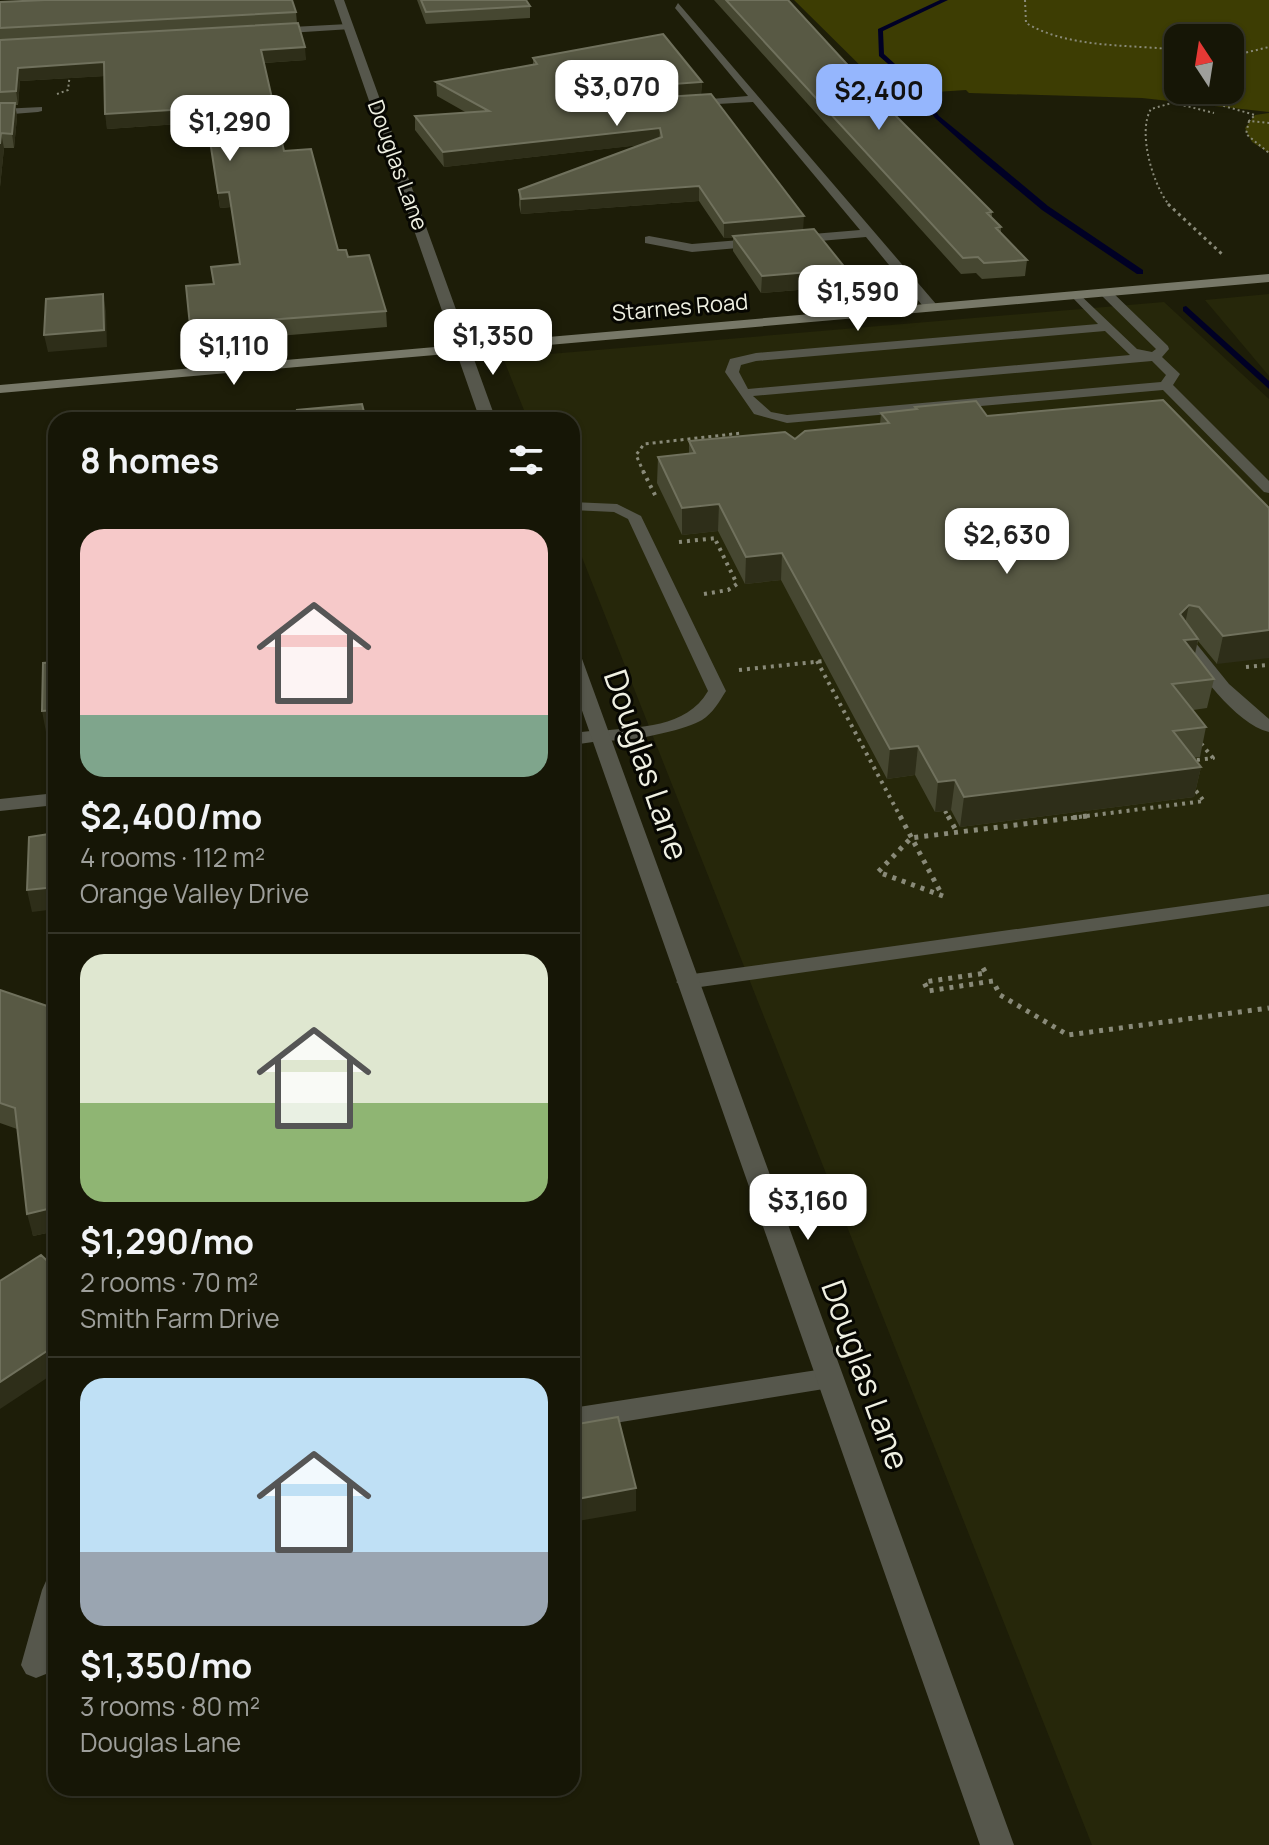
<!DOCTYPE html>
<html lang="en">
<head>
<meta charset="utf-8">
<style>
	:root { --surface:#161606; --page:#1f1f10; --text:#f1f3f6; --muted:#9e9f9b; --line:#353528; --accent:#95b6fd }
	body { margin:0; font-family:Manrope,sans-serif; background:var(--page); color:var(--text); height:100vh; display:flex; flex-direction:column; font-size:30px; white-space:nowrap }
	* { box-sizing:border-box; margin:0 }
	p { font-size:26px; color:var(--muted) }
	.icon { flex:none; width:44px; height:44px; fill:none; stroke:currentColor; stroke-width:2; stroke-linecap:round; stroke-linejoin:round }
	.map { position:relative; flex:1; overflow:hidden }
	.panel { position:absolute; left:48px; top:412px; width:532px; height:1384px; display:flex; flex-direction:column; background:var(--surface); border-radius:24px; box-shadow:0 2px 6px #0004,0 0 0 2px var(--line) }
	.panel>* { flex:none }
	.needle { width:52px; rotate:348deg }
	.fabs { position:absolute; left:1164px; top:24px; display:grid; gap:16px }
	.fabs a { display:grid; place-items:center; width:80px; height:80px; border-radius:16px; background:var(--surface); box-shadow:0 2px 6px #0004,0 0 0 2px var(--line); font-size:40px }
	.price { position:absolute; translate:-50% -68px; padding:0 18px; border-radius:16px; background:#fff; color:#222; font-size:26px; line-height:52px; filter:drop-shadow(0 2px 4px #0008) }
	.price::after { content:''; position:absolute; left:50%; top:48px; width:24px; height:18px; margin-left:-12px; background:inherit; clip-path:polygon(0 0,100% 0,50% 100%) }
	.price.active { background:var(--accent); color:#111 }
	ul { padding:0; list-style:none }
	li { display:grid; align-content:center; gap:16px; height:424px; padding:0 32px }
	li+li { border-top:2px solid var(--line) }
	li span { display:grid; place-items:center; height:248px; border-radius:24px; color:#555 }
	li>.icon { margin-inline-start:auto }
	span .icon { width:144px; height:144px; fill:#fffc; stroke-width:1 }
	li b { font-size:34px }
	h2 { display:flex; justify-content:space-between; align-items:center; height:96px; padding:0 32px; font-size:34px }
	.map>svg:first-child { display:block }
	.built { fill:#26270a }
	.green { fill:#3d3d03; fill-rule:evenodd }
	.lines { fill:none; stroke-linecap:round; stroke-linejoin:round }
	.stream { fill:#000025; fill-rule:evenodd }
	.path-far3 { stroke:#898a79; stroke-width:2; stroke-dasharray:2 3; stroke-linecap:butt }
	.path-far2 { stroke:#898a79; stroke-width:3; stroke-dasharray:3 4; stroke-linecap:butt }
	.path-far1 { stroke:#898a79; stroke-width:4; stroke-dasharray:3 5; stroke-linecap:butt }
	.path { stroke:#898a79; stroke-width:5; stroke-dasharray:4 6; stroke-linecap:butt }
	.service { fill:#56574c; fill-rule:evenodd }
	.minor { fill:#56574c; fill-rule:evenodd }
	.tertiary { fill:#56574c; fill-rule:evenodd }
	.secondary { fill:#777868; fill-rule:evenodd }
	.wall { fill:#464731 }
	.shaded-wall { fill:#2e2e19 }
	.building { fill:#585944; stroke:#70715d; stroke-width:2 }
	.labels { text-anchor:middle; stroke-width:6; stroke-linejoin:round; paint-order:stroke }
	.far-street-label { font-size:22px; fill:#eff0e2; stroke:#070702 }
	.near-street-label { font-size:32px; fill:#eff0e2; stroke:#070702 }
</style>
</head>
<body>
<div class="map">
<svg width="1269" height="1845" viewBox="0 0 1269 1845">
	<rect width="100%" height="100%" fill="#1d1d08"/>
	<!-- built -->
	<path class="built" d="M1269,294V376L1205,300Z
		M1164,302L1269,399V1845H1092L572,532V420H528L503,358Z"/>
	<!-- green -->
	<path class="green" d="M794,0H1269V112L1142,98L969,93L966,90L890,95ZM1178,38H1230V90H1178Z
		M1269,113V153L1252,142L1245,128L1255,115Z"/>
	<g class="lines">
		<!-- stream -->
		<path class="stream" d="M940,0H948L883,31L884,54L916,83L939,116L988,156L1048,206L1143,270V274H1137L1042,210L982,160L935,118L912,85L879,56L878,29Z
			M1186,306L1269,381V389L1183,311V307Z"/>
		<!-- path-far3 -->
		<path class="path-far3" d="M1025,0L1026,23C1070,49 1129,44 1178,50
			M1230,64L1244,53L1269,47
			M57,94L68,90L70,73
			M1207,94L1224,106L1255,115L1249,121L1269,123
			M1174,103L1214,113
			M1249,121L1246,134L1269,153
			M1170,206C1153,186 1137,132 1151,109L1217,90"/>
		<!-- path-far2 -->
		<path class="path-far2" d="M1168,204L1224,256
			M644,473L636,455L644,444L742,433"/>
		<!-- path-far1 -->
		<path class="path-far1" d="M643,471L657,499
			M679,542L717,538
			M704,594L728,590L737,584L715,539
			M817,661L901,818
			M1246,667L1269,665
			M739,670L824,661
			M1189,761L1213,758L1199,741
			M945,811L949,818
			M1071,818L1204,801L1193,787"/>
		<!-- path -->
		<path class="path" d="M900,816L942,895
			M948,816L957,832
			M943,896L878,872L911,838L1087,816
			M983,968L986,973L924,982L928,991L993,981L1000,995L1068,1035L1269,1008"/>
		<!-- service -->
		<path class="service" d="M1102,290H1110L1168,346L1169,349L1162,357L1180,374L1173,385L1269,481V493L1264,492L1163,390L787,423L754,414L725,372L730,359L756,353L1098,324L1070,295L1076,291L1137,349L1152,352L1156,349L1102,296ZM1105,331L1130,355L748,389L739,372L741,365L756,361ZM1152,361L1166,375L1161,382L787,415L771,412L753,396Z
			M572,502L617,504L641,516L726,691C719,702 713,713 702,720C684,731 605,749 591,736L600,731C639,726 686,729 708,691L628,519L614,512L572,510Z
			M1185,636L1191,637L1229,684L1269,719V732C1235,724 1197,669 1177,641Z
			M1269,894V906L686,989L676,982L686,975Z
			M830,1368L839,1371L843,1378L839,1385L830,1388L572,1430V1408Z
			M56,1577V1644L46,1674L36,1678L26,1674L21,1665L42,1590L46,1581Z"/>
		<!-- minor -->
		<path class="minor" d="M678,3L936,304V310H926L866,237L692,252L645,243V237L649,236L692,244L860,230L753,102L682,106V102L686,101L748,96L675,8Z
			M348,24L351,29L273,34L268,31L273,28Z
			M42,107V111L38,112L0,115V109Z
			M600,730L607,732L610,736L607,740L572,745V733Z
			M56,793V805L0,811V799Z"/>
		<!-- tertiary -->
		<path class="tertiary" d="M334,0H344L496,420H480Z
			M572,650L581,656L1014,1845H980L572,682Z"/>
		<!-- secondary -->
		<path class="secondary" d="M1269,274V282L0,393V385Z"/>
	</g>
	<!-- wall -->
	<path class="wall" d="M417,0H526L530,6V18L426,24Z
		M714,0H788L878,98L992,212V218L1001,227V233L1027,260L1025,276L982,279L976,273L961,274Z
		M0,2L296,12L297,23L306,60L264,63L284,151L338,250L348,257L386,311L387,327L192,343L190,326L213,284L211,267L240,264L231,207L220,208L207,122L107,129L104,76L20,81L18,105H15L17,117L14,148H4L0,187Z
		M533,58L702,82L701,94L845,286L761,293L733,251V238H724L699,201L521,214L519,205V190L639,145L444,167L415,130V116L467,113L437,96L436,82L533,65Z
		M915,407L987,416L1269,508L1217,664L1198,641L1195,654L1214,679L1207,708L1193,710L1206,727L1200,757L1193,758L1201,767L1194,797L960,827L951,810L935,812L915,775L887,779L781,580L745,584L718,531L682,535L657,483L658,457L689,454V441L795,439L880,424L881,413L915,409Z
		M0,990L56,1009V1231L33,1236L17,1129L0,1123Z"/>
	<!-- shaded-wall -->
	<path class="shaded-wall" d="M305,47L306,60L262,63L261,50Z
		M104,62L106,76L20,81L18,105L16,91L18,68Z
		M702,82L701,96L573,108L574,99L618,88Z
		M15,103L17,117L14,148L12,134Z
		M205,108L207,122L107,129L105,114Z
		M660,128L659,143L444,167L443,152Z
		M1,133L4,148L0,187V144Z
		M699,186V201L521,214V199Z
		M229,192L231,207L220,208L218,193Z
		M804,216L803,232L733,236V238H724V223Z
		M846,269L845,286L761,293L762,276Z
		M103,294L106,311L107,347L48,352L44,335Z
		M719,504L718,531L682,535V508Z
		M782,553L781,580L745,584L746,557Z
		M1189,605L1183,633L1180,614Z
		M1269,630V658L1217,664L1223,636Z
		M1198,639L1192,667L1184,640Z
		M56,710V730L46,732L42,711Z
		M918,746L915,775L887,779L890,749Z
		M1201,767L1194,797L960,827L964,797Z
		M955,780L951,810L935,812L938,782Z
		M56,887V909L32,912L27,890Z
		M56,1207V1231L33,1236L27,1214Z
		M56,1345V1372L0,1409V1382Z
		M636,1488V1511L572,1522V1500Z"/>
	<!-- building -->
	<path class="building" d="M45,0H292L296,12L0,28V2Z
		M421,0H526L530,6L426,12Z
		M726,0H788L878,98L992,212L987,213L1001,227L996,228L1027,260L984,263L978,257L963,258Z
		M298,23L305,47L261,50L284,151L311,149L338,250H346L348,257L369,255L386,311L190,326L186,286L214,284L211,267L240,264L229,192L218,193L205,108L105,114L104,62L18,68L16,91L0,92V40Z
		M663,34L702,82L618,88L574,99L573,108L619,100L711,94L804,216L724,223L699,186L521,199L519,190L662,137L660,128L443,152L415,116L489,111L436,82L537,64L533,58Z
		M0,103H15L12,134L1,133L0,144Z
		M814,229L846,269L762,276L733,236Z
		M103,294L104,330L44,335L46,299Z
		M1163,400L1269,508V630L1223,636L1199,607L1189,605L1180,614L1198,639L1184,640L1214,679L1172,684L1206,727L1173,731L1201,767L964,797L955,780L938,782L918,746L890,749L782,553L746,557L719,504L682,508L658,457L695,453L689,441L785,432L795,439L805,431L889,423L881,413L917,409L915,407L976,401L987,416Z
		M362,404L366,420H299L297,410Z
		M56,662V710L42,711L43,663Z
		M56,833V887L27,890L29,837Z
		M0,990L56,1009V1075L51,1080L56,1079V1207L27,1214L15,1108L0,1103Z
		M41,1255L56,1269V1345L0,1382V1281Z
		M618,1417L636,1488L572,1500V1425Z"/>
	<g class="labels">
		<!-- far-street labels -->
		<g class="far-street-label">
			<text transform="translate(398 165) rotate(70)" y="8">Douglas Lane</text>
			<text transform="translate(680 307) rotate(-5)" y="8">Starnes Road</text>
		</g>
		<!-- near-street labels -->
		<g class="near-street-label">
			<text transform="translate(646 765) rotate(71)" y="11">Douglas Lane</text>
			<text transform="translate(865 1375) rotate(70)" y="11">Douglas Lane</text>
		</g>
	</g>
</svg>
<div class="fabs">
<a><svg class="needle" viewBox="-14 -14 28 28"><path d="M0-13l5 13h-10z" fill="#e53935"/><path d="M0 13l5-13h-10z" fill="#9e9f9b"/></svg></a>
</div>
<b class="price" style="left:617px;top:128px">$3,070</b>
<b class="price active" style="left:879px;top:132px">$2,400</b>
<b class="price" style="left:230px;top:163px">$1,290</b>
<b class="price" style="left:858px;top:333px">$1,590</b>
<b class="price" style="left:493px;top:377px">$1,350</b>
<b class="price" style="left:234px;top:387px">$1,110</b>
<b class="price" style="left:1007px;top:576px">$2,630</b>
<b class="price" style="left:808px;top:1242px">$3,160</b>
<section class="panel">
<h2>8 homes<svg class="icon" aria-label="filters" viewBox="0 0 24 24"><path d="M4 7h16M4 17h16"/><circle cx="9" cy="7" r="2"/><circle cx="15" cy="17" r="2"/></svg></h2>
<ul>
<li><span style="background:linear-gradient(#f6c9c9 75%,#7fa58c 0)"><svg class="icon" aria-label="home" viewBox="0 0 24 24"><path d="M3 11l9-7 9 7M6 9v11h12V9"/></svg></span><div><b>$2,400/mo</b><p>4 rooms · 112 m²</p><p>Orange Valley Drive</p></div></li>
<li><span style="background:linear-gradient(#dfe7d0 60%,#8fb573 0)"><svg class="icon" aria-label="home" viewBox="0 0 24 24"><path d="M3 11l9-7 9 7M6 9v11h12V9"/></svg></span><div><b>$1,290/mo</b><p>2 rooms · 70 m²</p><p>Smith Farm Drive</p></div></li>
<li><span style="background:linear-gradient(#bfe0f5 70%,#9aa5b1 0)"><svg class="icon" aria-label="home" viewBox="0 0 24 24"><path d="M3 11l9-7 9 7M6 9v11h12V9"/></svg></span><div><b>$1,350/mo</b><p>3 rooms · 80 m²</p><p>Douglas Lane</p></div></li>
</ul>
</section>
</div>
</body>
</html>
